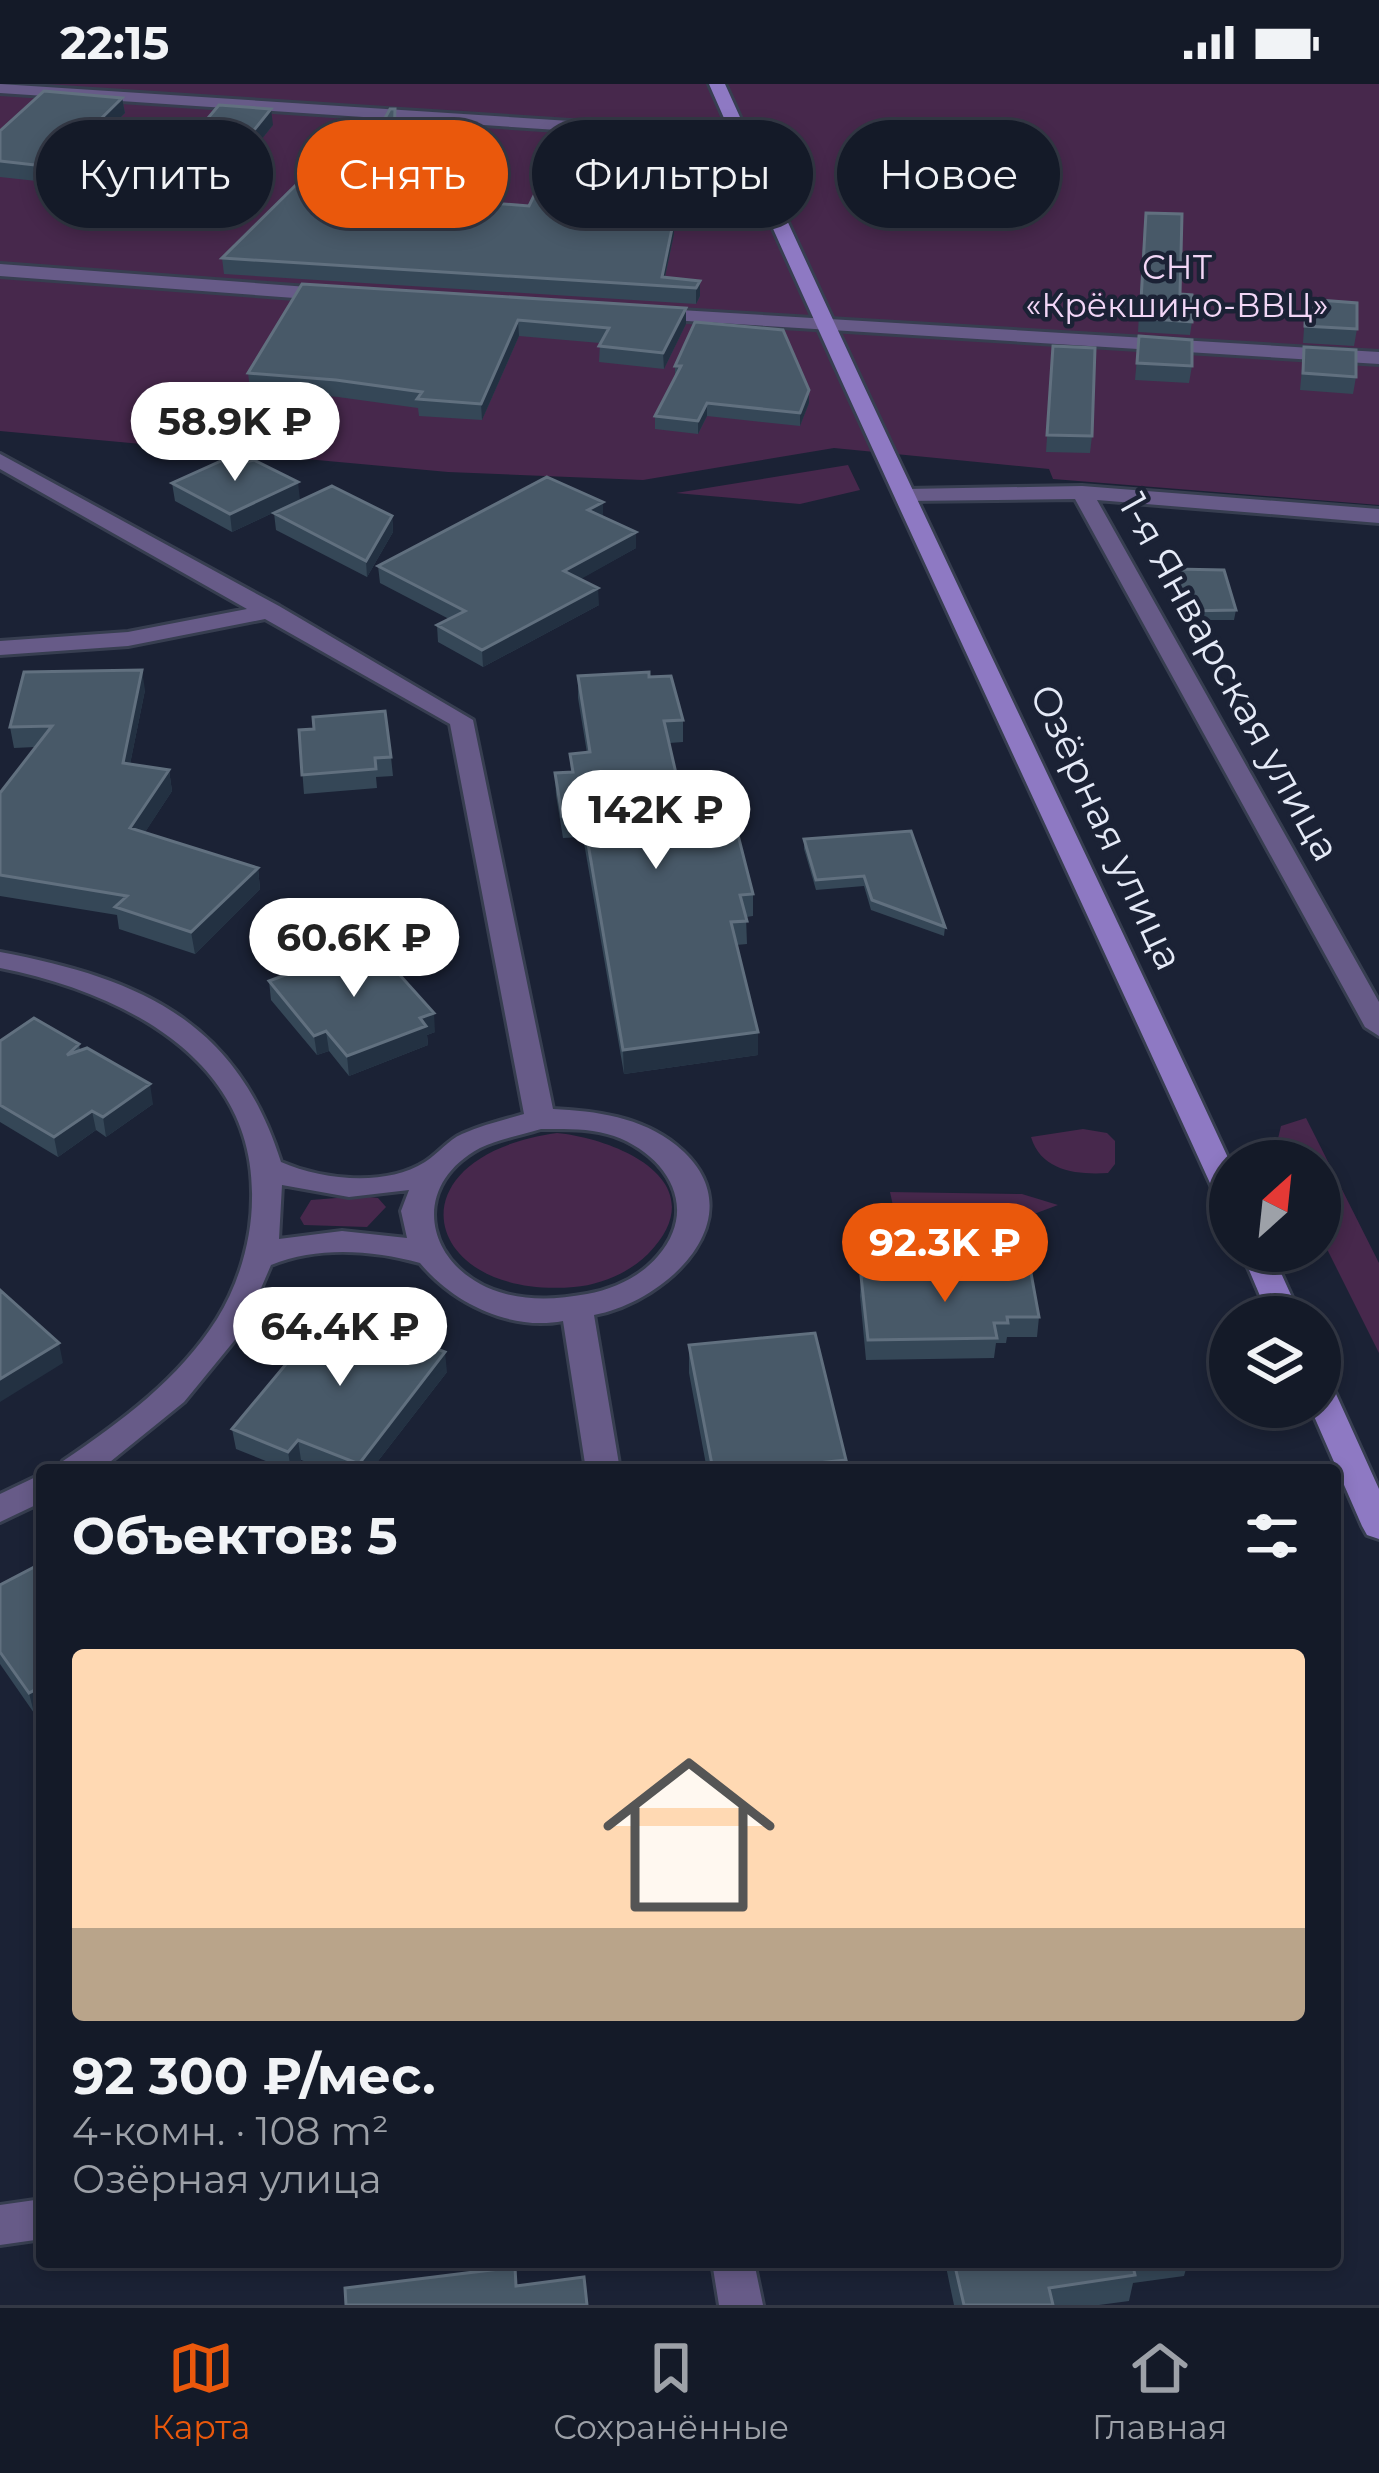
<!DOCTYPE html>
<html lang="ru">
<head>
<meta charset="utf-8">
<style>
	:root { --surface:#141a28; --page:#212734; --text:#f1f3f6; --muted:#9da1a8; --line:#333845; --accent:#ea580c }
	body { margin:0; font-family:Montserrat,sans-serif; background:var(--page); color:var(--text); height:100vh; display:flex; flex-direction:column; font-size:45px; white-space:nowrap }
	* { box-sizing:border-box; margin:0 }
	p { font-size:39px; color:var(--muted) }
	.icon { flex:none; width:66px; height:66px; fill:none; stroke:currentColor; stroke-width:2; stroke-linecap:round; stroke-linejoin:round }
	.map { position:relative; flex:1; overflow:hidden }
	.sheet { position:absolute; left:36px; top:1380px; width:1305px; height:804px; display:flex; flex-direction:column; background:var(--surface); border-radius:12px; box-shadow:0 6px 18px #0003,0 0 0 3px var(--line) }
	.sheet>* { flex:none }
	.guide { position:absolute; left:36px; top:36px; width:1308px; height:108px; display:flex; gap:24px }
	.needle { width:78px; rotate:27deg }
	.fabs { position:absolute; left:1209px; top:1056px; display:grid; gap:24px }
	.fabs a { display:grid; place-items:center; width:132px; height:132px; border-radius:50%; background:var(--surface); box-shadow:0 6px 18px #0003,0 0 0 3px var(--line); font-size:60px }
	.price { position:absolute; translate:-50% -102px; padding:0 27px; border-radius:42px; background:#fff; color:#222; font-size:39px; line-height:78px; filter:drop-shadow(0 3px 6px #0008) }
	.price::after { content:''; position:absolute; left:50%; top:72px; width:36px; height:27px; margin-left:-18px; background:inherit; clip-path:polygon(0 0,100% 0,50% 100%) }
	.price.selected { background:var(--accent); color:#fff }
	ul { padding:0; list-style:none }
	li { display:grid; align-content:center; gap:24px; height:636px; padding:0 36px }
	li+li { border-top:3px solid var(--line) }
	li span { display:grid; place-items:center; height:372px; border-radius:12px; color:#555 }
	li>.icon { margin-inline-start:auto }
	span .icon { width:216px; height:216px; fill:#fffc; stroke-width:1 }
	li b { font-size:51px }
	h2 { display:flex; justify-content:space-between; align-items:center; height:144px; padding:0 36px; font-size:51px }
	.pill { padding:0 42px; border-radius:54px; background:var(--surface); box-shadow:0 6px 18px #0003,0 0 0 3px var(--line); font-size:42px; line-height:108px }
	.pill.selected { background:var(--accent); color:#fff }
	.status { display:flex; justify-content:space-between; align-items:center; height:84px; padding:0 60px; background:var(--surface); direction:ltr }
	.status svg { height:33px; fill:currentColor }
	.dock { display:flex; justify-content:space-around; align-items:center; height:168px; border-top:3px solid var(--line); background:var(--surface); font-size:33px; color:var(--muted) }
	.dock a { display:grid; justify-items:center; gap:6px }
	.dock .selected { color:var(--accent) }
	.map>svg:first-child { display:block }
	.green { fill:#47284c }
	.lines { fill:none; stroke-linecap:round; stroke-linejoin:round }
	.street-casing { stroke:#373e50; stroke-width:6 }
	.secondary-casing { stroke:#373e50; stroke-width:6 }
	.street { fill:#675b88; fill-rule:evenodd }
	.secondary { fill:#8e79c3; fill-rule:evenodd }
	.wall { fill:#354757 }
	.shaded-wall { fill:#233142 }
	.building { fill:#485968; stroke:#61707f; stroke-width:3 }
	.labels { text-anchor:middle; stroke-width:9; stroke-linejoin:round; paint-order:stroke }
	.far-park-label { font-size:33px; fill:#f2d6f6; stroke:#1b2235 }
	.street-label { font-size:39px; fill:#e5eaf7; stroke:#1b2235 }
</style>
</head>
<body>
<div class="status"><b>22:15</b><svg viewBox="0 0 49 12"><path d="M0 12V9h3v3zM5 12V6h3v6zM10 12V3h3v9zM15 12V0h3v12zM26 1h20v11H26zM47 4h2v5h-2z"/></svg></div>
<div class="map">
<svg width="1379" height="2221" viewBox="0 0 1379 2221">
	<rect width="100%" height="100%" fill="#1b2235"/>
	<!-- green -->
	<path class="green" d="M0,0H1379V421L1053,395L1049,385L834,364L643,396L448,388L0,347Z
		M848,381L860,406L800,420L676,409Z
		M1306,1034L1379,1179V1269L1320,1151V1077H1283L1276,1063L1281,1042Z
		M1083,1045L1107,1049L1115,1057V1080L1108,1089C1077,1091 1041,1087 1031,1053Z
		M557,1049C618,1055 718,1098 648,1170C629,1189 600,1201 574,1203C422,1216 386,1073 557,1049Z
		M890,1108L1022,1110L1058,1121L1034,1130L897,1140Z
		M362,1112L378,1114L386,1123L367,1143L304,1141L300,1134L311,1116Z"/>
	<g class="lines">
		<defs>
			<path id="street" d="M0,0L663,43H738L747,48L738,53H663L0,9Z
				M0,180L335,205L345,211L335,217L0,192Z
				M646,224L1379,268V280L639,234L636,230Z
				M0,370L279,522L473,636L553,1025C596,1027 641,1033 676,1061C760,1129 669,1217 594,1231L620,1386H586L563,1237C510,1247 453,1219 420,1179C372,1166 318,1162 271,1181L243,1246L184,1318L100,1386H58L63,1377C121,1338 179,1295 217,1235C239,1200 252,1155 252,1114C255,973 120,908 0,884V868C137,894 236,935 281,1078C323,1096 385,1103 425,1078C438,1070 448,1056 462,1050C482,1041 504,1036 524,1030L450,640L265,535L128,562L0,571V557L128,548L247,525L0,385ZM541,1045C566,1045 591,1044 614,1052C667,1071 700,1124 658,1172C640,1193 614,1205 587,1210C559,1215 534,1217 506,1210C429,1190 404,1105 480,1064C498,1055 522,1051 541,1045ZM282,1101L349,1113L409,1106L401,1127L407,1154L342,1147L279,1155Z
				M1082,402L1379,425V439L1097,416L1379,918V952L1365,943L1075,415L906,417L895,411L906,405Z
				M42,1390V1418L0,1438V1410Z
				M42,2115V2155L0,2161V2121Z
				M712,2178H754L763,2221H719Z"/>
			<path id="secondary" d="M709,0H725C888,362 1063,718 1230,1078V1120L1215,1110C1047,740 872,372 709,0Z
				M1241,1167H1271L1301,1233H1269Z
				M1320,1298L1331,1302L1336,1310L1379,1405V1455L1367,1451L1362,1442L1310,1323H1320Z"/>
		</defs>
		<!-- street casing -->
		<use href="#street" class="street-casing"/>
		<!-- secondary casing -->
		<use href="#secondary" class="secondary-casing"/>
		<!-- street -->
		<use href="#street" class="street"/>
		<!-- secondary -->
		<use href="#secondary" class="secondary"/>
	</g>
	<!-- wall -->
	<path class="wall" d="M122,14L125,29L55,99L0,93V47Z
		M395,25V84L443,90L444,105L438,115L529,122L610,100V115L602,132L674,150L665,193L700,197V212L696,220L224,190L222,174L351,97Z
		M273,41L196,137L139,134L137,118Z
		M1144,142L1180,210L1192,238L1190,251L1138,248Z
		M302,200L686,240L664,285L599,278L600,259L519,252L482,336L419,332L418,324L338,313L250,305L248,289Z
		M1306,215L1357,245L1354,262L1303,259Z
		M1139,252L1192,282L1189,299L1135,296Z
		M1053,262L1092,352L1090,369L1046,368Z
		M1304,263L1356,293L1353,310L1300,306Z
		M675,282L809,319L800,342L707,332L698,350L655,345V332L675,293Z
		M172,399L300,416L232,448L175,417Z
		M274,429L392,432L393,448L367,493L276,446Z
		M603,433L636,464L580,495L599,521L483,583L438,558L437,541L449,535L380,499L378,482Z
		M1174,485L1236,526L1234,536H1184L1172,495Z
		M578,592L649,593L683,636V658L669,659L691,755L753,810V832L746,833L747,860L736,861L758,971L624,990L583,753L563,754L556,711L555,689L571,688L570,670L587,669L578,614Z
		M145,606L130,680L169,686L172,707L145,748L258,784L260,805L195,870L119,845L117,831L0,812V709L35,663L14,664L10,643Z
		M299,646L391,673L393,692L376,693L377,704L304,710Z
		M804,755L945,843L944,852L871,826L864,802L816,806L804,765Z
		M269,897L435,948L427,951L428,961L349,992L329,967L317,971L271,916Z
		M0,957L79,960L80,966L153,1020L106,1053L96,1046L58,1073L0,1038Z
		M861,1192L1039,1233L1037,1253H1007L1006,1259H996L994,1274L866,1276L860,1212Z
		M689,1261L846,1376L845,1386H707L689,1289Z
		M447,1288L371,1386H327L301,1376L292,1386H288L236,1365L232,1345Z
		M42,1479V1624L34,1629L0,1580V1501Z
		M945,2178H1188L1184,2192L1133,2199L1129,2217L1099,2221H954Z"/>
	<!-- shaded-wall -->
	<path class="shaded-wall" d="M122,14L125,29L55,99L52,83Z
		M271,25L273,41L196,137L194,121Z
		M443,90L444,105L428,129L427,114Z
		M610,100V115L595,147L594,132Z
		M674,135V150L663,202L662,193Z
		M700,197V212L696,220V204Z
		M686,224V240L664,285L663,269Z
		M518,236L519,252L482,336L481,320Z
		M809,306V319L800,342V329Z
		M707,319V332L698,350V337Z
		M298,398L300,416L232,448L230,430Z
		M603,418V435L588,426Z
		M392,432L393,448L367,493L366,477Z
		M636,448V464L565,504L564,487Z
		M598,504L599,521L483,583L482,566Z
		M142,586L145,606L126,700L123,679Z
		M169,686L172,707L134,765L130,744Z
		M258,784L260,805L195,870L191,848Z
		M434,929L435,948L427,951L428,961L349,992L347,972Z
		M326,947L329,967L317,971L314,952Z
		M758,948V971L624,990L623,966Z
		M150,1000L153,1020L106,1053L103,1033Z
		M92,1027L96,1046L58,1073L54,1053Z
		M59,1259L63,1279L0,1318V1295Z
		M445,1268L447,1288L371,1386H359V1380Z
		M298,1356L301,1376L291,1386L288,1368Z
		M42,1602V1624L34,1629L29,1609Z"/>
	<!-- building -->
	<path class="building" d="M44,7L122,14L52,83L0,77V47Z
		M219,21L271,25L194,121L137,118Z
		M390,25H395L393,84L443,90L427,114L529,122L542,95L610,100L594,132L674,135L662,193L700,197L696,204L222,174L303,94L351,97Z
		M1146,129L1182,130L1180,210L1192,211V238L1140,234Z
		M302,200L686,224L663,269L599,262L609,244L518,236L481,320L417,315L422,308L336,296L248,289Z
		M1306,215L1357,219V245L1305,242Z
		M695,238L783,246L809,306L800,329L707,319L698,337L655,332L681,282H675Z
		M1139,252L1192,256V282L1137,279Z
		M1053,262L1095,264L1092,352L1047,351Z
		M1304,263L1356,266V293L1303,289Z
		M230,373L242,379L254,376L298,398L230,430L172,399Z
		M547,393L603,418L588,426L636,448L564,487L598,504L482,566L437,541L465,527L378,482Z
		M332,402L392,432L366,477L274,429Z
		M1174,485L1224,486L1236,526L1185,527Z
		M142,586L123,679L169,686L130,744L258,784L191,848L115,823L127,812L0,791V709L52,642L10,643L24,588Z
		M649,588V593L671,592L683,636L664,637L691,755L738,751L753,810L740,811L747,837L731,838L758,948L623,966L583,730L562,732L555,689L573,688L570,670L590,668L578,592Z
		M385,627L391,673L375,674L376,685L302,691L299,646L314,645L313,633Z
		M911,747L945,843L872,816L864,792L816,796L804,755Z
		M371,859L434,929L420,934L426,942L347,972L326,947L314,952L269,897Z
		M34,934L79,960L67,971L87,964L150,1000L103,1033L92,1027L54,1053L0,1021V957Z
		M1031,1189L1039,1233H1007L1008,1239H994L997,1254L868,1256L861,1192Z
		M0,1206L59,1259L0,1295Z
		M331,1226L445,1268L359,1380L298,1356L288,1368L232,1345Z
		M815,1249L846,1376L779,1383L780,1386H713L689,1261Z
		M42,1479V1602L29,1609L0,1568V1501Z
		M954,2178H1132L1135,2191L1049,2204L1053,2221H964Z
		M515,2183L516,2202L584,2193L587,2221H346L345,2204Z"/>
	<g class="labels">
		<!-- far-park labels -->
		<g class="far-park-label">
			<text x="1177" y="195">СНТ<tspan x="1177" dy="38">«Крёкшино-ВВЦ»</tspan></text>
		</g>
		<!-- street labels -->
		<g class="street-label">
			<text transform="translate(1230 593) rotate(61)" y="14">1-я Январская улица</text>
			<text transform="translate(1107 743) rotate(65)" y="14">Озёрная улица</text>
		</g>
	</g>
</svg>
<div class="fabs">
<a><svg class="needle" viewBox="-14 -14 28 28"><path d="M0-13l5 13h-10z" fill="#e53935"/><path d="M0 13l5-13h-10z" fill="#9da1a8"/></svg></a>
<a><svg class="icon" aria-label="layers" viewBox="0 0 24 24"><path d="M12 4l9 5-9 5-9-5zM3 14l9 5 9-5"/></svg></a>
</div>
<b class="price" style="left:235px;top:400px">58.9K ₽</b>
<b class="price" style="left:656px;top:788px">142K ₽</b>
<b class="price" style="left:354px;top:916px">60.6K ₽</b>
<b class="price selected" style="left:945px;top:1221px">92.3K ₽</b>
<b class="price" style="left:340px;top:1305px">64.4K ₽</b>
<div class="guide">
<a class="pill">Купить</a>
<a class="pill selected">Снять</a>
<a class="pill">Фильтры</a>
<a class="pill">Новое</a>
</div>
<section class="sheet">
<h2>Объектов: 5<svg class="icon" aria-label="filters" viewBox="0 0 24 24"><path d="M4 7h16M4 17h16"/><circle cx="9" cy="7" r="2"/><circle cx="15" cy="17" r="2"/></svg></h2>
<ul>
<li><span style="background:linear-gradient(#ffd9b3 75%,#b9a48a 0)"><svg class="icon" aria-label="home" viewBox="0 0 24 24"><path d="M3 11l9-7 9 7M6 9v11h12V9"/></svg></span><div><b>92 300 ₽/мес.</b><p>4-комн. · 108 m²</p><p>Озёрная улица</p></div></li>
</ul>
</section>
</div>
<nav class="dock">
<a class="selected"><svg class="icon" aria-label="map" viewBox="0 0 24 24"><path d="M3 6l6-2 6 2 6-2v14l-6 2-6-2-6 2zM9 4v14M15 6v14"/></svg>Карта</a>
<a><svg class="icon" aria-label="saved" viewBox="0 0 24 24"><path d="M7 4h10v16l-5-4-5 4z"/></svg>Сохранённые</a>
<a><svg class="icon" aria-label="home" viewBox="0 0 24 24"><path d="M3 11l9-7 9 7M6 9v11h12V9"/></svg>Главная</a>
</nav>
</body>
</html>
